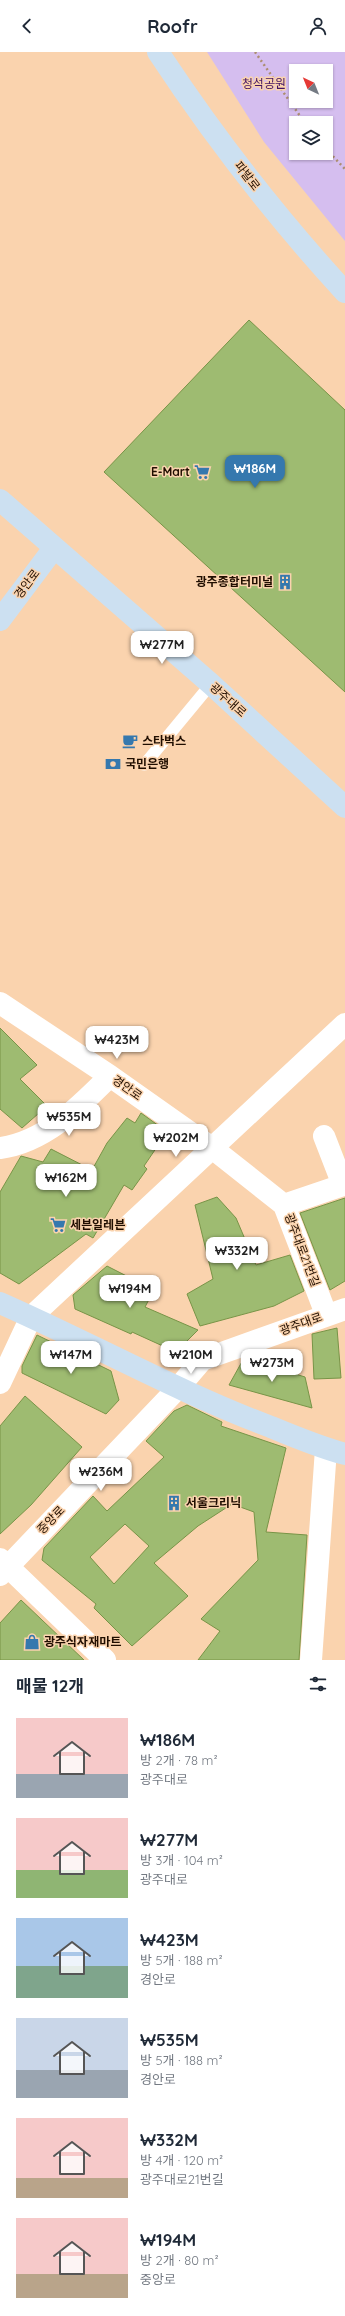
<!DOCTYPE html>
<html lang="ko">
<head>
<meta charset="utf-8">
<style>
	:root { --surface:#fff; --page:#f2f2f3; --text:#1f2937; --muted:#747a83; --accent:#3578ae }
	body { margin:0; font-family:Quicksand,"Noto Sans KR",sans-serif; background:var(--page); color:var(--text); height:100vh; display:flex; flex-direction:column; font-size:15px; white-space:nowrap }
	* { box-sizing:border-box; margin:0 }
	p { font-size:13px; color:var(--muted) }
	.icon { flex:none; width:22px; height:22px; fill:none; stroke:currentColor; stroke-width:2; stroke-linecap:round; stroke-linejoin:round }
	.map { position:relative; height:1608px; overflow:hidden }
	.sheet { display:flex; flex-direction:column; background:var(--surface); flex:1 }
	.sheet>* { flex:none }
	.needle { width:26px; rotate:317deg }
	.fabs { position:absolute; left:289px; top:12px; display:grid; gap:8px }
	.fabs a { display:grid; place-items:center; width:44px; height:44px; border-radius:0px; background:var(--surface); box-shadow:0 1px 3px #0004; font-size:20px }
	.price { position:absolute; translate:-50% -34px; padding:0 9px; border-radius:8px; background:#fff; color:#222; font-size:13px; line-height:26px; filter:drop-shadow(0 1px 2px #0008) }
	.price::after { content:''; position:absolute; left:50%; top:24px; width:12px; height:9px; margin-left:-6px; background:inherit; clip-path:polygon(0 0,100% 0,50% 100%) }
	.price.current { background:var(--accent); color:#fff }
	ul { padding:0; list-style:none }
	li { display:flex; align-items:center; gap:12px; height:100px; padding:0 16px }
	li span { display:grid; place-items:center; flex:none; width:112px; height:80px; border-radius:0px; color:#555 }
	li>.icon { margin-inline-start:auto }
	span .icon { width:48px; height:48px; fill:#fffc; stroke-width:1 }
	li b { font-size:17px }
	h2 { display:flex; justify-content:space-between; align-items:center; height:48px; padding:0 16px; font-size:17px }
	header { display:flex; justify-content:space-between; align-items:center; height:52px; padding:0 16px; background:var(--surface); font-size:18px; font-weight:700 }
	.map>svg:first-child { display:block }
	.green { fill:#d5beef; fill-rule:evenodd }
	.building { fill:#9ebb71; stroke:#789447; fill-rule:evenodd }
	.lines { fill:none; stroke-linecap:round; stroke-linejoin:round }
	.path { stroke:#ad8e71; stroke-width:2.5; stroke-dasharray:2 3; stroke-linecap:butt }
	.lane { stroke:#fff; stroke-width:12 }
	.street { stroke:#fff; stroke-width:22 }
	.secondary { stroke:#cce0f1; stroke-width:22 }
	.labels { text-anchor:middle; stroke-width:3; stroke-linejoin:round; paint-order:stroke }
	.park-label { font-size:12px; fill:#421364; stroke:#fad3ae }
	.street-label { font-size:12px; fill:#200e00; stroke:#fad3ae }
	.poi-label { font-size:12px; font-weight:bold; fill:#200e00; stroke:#fad3ae; text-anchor:start }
</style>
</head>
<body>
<header><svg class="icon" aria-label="back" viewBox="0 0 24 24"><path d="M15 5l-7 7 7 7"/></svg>Roofr<svg class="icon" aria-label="person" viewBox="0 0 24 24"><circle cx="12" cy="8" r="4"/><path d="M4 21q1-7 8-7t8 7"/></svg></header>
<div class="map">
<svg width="345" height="1608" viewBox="0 0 345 1608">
	<rect width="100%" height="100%" fill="#fad3ae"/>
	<!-- green -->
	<path class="green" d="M207,0H345V189L264,90ZM296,19H326V49H296ZM296,71H326V101H296Z"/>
	<!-- building -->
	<path class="building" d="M249,268L345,358V640L104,420Z
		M0,976L37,1013L20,1027L47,1054L22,1076L0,1057Z
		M141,1061L159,1074L149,1086L159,1092L144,1114L147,1117L132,1138L124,1133L93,1186L86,1182L19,1232L0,1221V1140L21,1104L43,1110L51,1097L92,1118L107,1091L127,1066L135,1071Z
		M217,1145L236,1166L256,1213L290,1203L304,1239L274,1254L200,1274L187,1242L213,1227L195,1153Z
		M345,1146V1229L330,1238L300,1161Z
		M107,1214L154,1238L145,1255L198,1278L176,1300L132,1280L131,1282L75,1257L73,1243Z
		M337,1276L341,1326L314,1327L312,1282Z
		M37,1283L111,1319L119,1348L106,1362L22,1321V1314Z
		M244,1306L305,1325L312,1356L229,1333Z
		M25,1344L82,1395L31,1453L0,1482V1374Z
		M187,1353L222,1370L221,1374L286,1396L266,1480L307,1483L299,1608H198L220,1579L201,1567L258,1508L254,1460L232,1452L198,1474L154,1511L188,1544L132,1594L94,1556L96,1552L42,1508L44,1496L93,1444L107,1459L164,1405L146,1389L174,1359ZM125,1472L149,1494L114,1532L90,1505Z
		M21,1548L84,1608H0V1571Z"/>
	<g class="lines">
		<!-- path -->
		<path class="path" d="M255,0L305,71
			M326,97L345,117"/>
		<!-- lane -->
		<path class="lane" d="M144,713L211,632"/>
		<!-- street -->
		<path class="street" d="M0,951L110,1024L212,1096L284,1153L326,1262
			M0,1096C45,1090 79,1055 110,1024
			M284,1153L343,1133L324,1084
			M0,1331L31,1265L345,972
			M0,1507L105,1608
			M0,1523L178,1336L202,1308L345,1257
			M311,1608L326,1397"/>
		<!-- secondary -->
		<path class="secondary" d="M158,0C214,85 276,165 345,240
			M0,448L211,632L345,755
			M0,568L54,496
			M0,1251C91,1291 178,1340 271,1375C295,1385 319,1395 345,1402"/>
	</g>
	<!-- icons -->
	<defs>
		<symbol id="supermarket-bare" viewBox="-9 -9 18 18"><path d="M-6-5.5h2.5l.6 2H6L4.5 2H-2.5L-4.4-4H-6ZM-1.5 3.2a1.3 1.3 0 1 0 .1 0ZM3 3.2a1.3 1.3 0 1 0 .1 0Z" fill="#3578ae" stroke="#fad3ae" stroke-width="2.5" paint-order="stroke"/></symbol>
		<symbol id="building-bare" viewBox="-9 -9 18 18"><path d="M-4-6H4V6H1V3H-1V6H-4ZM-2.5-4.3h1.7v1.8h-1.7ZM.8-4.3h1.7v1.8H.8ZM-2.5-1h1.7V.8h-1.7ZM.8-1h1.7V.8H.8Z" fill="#3578ae" stroke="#fad3ae" stroke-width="2.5" paint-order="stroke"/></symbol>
		<symbol id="cafe-bare" viewBox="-9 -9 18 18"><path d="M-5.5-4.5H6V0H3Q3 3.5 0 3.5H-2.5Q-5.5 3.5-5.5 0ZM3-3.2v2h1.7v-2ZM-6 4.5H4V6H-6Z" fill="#3578ae" stroke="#fad3ae" stroke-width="2.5" paint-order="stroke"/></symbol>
		<symbol id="bank-bare" viewBox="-9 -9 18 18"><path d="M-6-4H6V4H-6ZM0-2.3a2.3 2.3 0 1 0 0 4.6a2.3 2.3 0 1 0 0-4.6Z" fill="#3578ae" stroke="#fad3ae" stroke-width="2.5" paint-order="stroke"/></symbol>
		<symbol id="shop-bare" viewBox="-9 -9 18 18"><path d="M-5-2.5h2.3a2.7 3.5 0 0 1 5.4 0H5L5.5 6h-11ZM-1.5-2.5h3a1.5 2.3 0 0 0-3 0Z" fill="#3578ae" stroke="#fad3ae" stroke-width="2.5" paint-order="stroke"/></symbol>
	</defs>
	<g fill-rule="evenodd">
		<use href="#supermarket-bare" x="191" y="409" width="22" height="22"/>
		<use href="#building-bare" x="274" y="519" width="22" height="22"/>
		<use href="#cafe-bare" x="119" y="678" width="22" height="22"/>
		<use href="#bank-bare" x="102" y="701" width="22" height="22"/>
		<use href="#supermarket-bare" x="47" y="1162" width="22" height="22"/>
		<use href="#building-bare" x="163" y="1440" width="22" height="22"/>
		<use href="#shop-bare" x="21" y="1579" width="22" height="22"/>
	</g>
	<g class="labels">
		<!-- park labels -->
		<g class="park-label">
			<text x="264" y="36">청석공원</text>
		</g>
		<!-- street labels -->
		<g class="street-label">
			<text transform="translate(247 124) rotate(52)" y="4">파발로</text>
			<text transform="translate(27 532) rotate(-53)" y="4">경안로</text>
			<text transform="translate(228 648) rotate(42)" y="4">광주대로</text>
			<text transform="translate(127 1036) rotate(35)" y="4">경안로</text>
			<text transform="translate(302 1198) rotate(69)" y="4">광주대로21번길</text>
			<text transform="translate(301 1272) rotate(-20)" y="4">광주대로</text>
			<text transform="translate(51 1468) rotate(-46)" y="4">중앙로</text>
		</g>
		<!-- poi labels -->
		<g class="poi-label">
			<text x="190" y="424" text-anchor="end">E-Mart</text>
			<text x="273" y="534" text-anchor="end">광주종합터미널</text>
			<text x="142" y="693">스타벅스</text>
			<text x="125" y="716">국민은행</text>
			<text x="70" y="1177">세븐일레븐</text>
			<text x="186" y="1455">서울크리닉</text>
			<text x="44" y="1594">광주식자재마트</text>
		</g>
	</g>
</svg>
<div class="fabs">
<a><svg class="needle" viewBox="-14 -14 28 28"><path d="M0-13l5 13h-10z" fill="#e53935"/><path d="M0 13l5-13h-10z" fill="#747a83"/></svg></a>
<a><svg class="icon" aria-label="layers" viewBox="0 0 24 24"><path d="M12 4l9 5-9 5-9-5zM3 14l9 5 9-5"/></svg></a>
</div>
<b class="price current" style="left:255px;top:437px">₩186M</b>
<b class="price" style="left:162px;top:613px">₩277M</b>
<b class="price" style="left:117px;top:1008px">₩423M</b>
<b class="price" style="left:69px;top:1085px">₩535M</b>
<b class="price" style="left:176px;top:1106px">₩202M</b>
<b class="price" style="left:66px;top:1146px">₩162M</b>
<b class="price" style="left:237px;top:1219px">₩332M</b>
<b class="price" style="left:130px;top:1257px">₩194M</b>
<b class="price" style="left:71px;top:1323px">₩147M</b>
<b class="price" style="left:191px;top:1323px">₩210M</b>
<b class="price" style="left:272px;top:1331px">₩273M</b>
<b class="price" style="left:101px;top:1440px">₩236M</b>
</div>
<section class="sheet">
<h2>매물 12개<svg class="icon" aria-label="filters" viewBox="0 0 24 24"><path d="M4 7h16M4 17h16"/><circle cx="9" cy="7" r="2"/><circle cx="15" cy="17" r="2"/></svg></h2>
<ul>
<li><span style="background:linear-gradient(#f6c9c9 70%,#9aa5b1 0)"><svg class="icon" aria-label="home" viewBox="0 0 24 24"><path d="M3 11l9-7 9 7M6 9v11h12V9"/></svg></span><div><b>₩186M</b><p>방 2개 · 78 m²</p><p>광주대로</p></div></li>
<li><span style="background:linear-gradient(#f6c9c9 65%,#8fb573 0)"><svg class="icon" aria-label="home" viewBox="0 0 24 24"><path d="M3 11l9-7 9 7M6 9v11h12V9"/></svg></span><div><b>₩277M</b><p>방 3개 · 104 m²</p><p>광주대로</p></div></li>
<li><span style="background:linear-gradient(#a9c7e8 60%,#7fa58c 0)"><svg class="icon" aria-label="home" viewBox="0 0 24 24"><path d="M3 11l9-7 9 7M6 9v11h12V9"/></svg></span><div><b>₩423M</b><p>방 5개 · 188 m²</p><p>경안로</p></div></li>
<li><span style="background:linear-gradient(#c9d6e8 65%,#9aa5b1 0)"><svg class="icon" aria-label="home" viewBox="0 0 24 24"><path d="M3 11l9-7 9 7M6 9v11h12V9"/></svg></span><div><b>₩535M</b><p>방 5개 · 188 m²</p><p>경안로</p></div></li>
<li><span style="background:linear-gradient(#f6c9c9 75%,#b9a48a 0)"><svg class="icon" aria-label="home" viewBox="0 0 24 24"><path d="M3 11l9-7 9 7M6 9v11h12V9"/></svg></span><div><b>₩332M</b><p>방 4개 · 120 m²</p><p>광주대로21번길</p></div></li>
<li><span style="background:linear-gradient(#f6c9c9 70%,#b9a48a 0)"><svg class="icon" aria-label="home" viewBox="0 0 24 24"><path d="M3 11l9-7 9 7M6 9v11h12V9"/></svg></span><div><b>₩194M</b><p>방 2개 · 80 m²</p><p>중앙로</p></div></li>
</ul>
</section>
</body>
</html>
